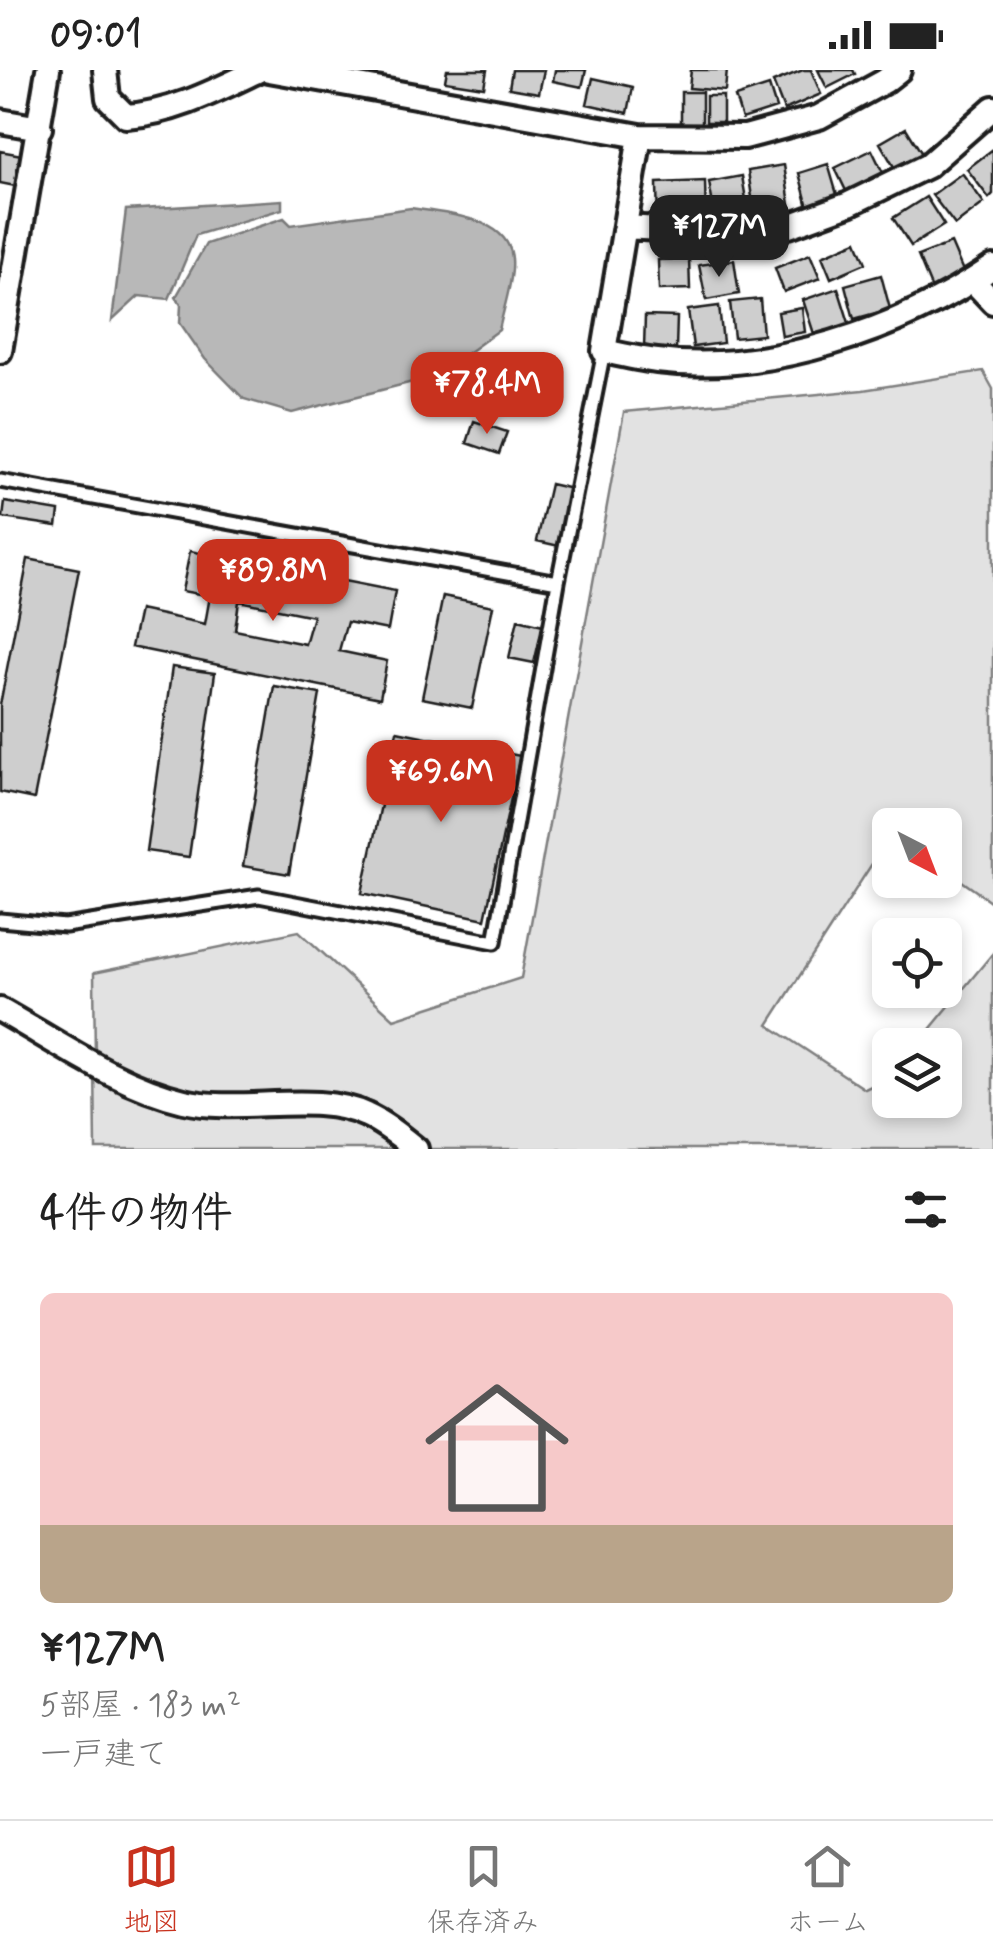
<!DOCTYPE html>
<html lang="ja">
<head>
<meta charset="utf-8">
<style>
	:root { --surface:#fff; --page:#f2f2f2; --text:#222; --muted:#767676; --line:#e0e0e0; --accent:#c8321e }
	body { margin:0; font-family:Mynerve,"Klee One",sans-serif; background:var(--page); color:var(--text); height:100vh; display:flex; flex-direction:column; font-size:38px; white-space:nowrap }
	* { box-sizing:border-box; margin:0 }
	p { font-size:32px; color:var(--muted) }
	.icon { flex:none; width:55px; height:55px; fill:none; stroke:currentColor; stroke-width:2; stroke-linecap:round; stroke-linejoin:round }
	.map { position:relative; height:1079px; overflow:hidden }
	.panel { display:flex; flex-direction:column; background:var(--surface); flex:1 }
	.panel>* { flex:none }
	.needle { width:65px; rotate:138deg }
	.controls { position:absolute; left:872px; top:738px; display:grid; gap:20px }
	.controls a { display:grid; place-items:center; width:90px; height:90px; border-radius:15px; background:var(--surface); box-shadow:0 5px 15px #0003; font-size:50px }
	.price { position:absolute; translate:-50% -85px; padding:0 22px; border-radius:20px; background:var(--accent); color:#fff; font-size:32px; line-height:65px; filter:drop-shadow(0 2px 5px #0008) }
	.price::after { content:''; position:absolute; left:50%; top:60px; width:30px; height:22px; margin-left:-15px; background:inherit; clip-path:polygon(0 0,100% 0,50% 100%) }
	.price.active { background:#222; color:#fff }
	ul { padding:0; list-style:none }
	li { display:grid; align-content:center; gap:20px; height:530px; padding:0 40px }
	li+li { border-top:2px solid var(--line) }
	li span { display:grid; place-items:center; height:310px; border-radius:15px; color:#555 }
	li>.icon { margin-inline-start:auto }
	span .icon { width:180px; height:180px; fill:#fffc; stroke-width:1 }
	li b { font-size:42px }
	h2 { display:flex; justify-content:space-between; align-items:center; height:120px; padding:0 40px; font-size:42px }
	.status { display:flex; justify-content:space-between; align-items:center; height:70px; padding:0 50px; background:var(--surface); direction:ltr }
	.status svg { height:28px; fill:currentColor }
	.tab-bar { display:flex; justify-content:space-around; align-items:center; height:140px; border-top:2px solid var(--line); background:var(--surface); font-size:28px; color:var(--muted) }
	.tab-bar a { display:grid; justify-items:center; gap:5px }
	.tab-bar .active { color:var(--accent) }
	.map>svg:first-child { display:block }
	.green { fill:#e2e2e2; stroke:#7f7f7f; stroke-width:2.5 }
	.water { fill:#b8b8b8; stroke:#7a7a7a; stroke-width:2.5 }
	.building { fill:#cecece; stroke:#1c1c1c; stroke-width:2.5; fill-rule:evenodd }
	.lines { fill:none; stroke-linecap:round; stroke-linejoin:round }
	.service-casing { stroke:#1c1c1c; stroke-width:19 }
	.minor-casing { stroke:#1c1c1c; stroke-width:30 }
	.service { stroke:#fff; stroke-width:11 }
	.minor { stroke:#fff; stroke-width:22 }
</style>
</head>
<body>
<div class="status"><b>09:01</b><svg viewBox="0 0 49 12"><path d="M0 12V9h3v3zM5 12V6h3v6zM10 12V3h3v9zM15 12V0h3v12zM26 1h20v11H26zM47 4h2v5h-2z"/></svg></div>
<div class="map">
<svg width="993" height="1079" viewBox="0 0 993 1079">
	<rect width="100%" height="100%" fill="#fff"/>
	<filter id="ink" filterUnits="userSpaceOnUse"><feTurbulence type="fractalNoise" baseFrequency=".01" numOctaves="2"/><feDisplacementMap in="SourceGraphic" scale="20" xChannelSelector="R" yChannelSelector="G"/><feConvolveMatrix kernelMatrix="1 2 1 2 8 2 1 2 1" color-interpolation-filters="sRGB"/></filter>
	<g filter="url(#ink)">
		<!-- green -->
		<path class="green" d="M983,301L993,319V833L945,799V755H890V766L768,955L865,1019L890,1007V1030H945V975H917L993,883V1079H96L94,903L299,861L394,949L521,908L624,342L863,320Z"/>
		<!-- water -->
		<path class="water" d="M282,130V139L196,165L169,229L139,226L112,251L126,140Z
			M411,138C443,144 509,146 512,189C514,207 503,241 499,260L436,306L292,343L244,329L205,289L180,253L181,235L176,227L206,174L284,148L291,155Z"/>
		<!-- building -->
		<path class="building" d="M447,0H487L484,17L445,11Z
			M512,0H544L539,23L509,18Z
			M555,0H586L582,17L553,11Z
			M691,0H727L725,21L689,18Z
			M803,0H811L821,24L784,40L773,12Z
			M818,0H853L855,4L827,18Z
			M593,8L633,17L628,43L587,34Z
			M769,16L776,38L742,49L735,27Z
			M681,22H702V53H681Z
			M706,26H723V52H706Z
			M906,58L924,87L897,102L880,73Z
			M993,79V124L989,128L967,99Z
			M872,80L886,109L849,127L835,98Z
			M0,81L27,86L20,117L0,113Z
			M828,94L838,128L808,137L799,103Z
			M784,95L791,141L755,147L748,101Z
			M962,103L984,133L955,155L932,125Z
			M742,106L749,147L716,153L709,112Z
			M705,111L706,153L658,156L657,113Z
			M926,127L944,155L911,176L893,148Z
			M857,171L866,193L831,208L822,186Z
			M951,173L966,208L933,222L918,186Z
			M810,184L820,208L784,222L775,198Z
			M689,188L690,219L659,220L658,190Z
			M734,190L739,224L706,230L699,195Z
			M881,205L890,239L854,249L845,215Z
			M838,218L850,256L815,267L803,230Z
			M760,229L763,265L734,268L730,232Z
			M719,236L723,273L693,277L688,240Z
			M802,238L805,262L782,266L778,242Z
			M645,246L677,247L676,279L644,278Z
			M474,351L507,362L499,384L467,373Z
			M550,414L572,419L559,476L537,471Z
			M5,432L59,441L57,456L3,448Z
			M190,481L395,521L388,560L347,552L339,581L387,591L380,628L131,577L139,540L205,554L210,526L182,521ZM239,531L313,546L305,574L235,560Z
			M28,489L79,499L34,729L0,722V635Z
			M443,526L493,536L472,638L422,628Z
			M518,549L543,555L534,593L509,588Z
			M172,597L215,603L189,787L146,781Z
			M274,616L320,624L289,804L243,796Z
			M397,661L520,686L485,849L362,823Z"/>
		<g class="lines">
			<defs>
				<path id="service" d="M0,411L558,512
					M0,850L65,856L259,826L495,872L558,512L604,281"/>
				<path id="minor" d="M105,0L108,28L126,46C173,43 217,20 259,0
					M269,0L640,66L745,67L819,47L885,11L899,0
					M0,51L40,58
					M640,66L604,281C622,285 639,289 657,291C769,305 902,259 993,197
					M625,157L712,162L789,156L849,134L927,96L993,38
					M973,211L993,232
					M0,281L48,0
					M0,940C59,973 117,1015 184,1031C240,1044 316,1021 366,1045C384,1053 401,1067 416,1079"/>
			</defs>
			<!-- service casing -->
			<use href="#service" class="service-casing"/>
			<!-- minor casing -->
			<use href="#minor" class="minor-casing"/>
			<!-- service -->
			<use href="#service" class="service"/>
			<!-- minor -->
			<use href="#minor" class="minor"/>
		</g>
	</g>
</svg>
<div class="controls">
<a><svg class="needle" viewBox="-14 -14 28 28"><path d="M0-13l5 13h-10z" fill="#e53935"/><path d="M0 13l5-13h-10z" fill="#767676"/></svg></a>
<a><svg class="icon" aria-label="locate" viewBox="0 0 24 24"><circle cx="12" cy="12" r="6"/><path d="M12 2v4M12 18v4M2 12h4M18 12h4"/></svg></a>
<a><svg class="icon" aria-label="layers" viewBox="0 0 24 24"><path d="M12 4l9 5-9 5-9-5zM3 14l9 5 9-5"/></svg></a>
</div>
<b class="price active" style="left:719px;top:210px">¥127M</b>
<b class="price" style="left:487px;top:367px">¥78.4M</b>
<b class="price" style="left:273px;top:554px">¥89.8M</b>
<b class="price" style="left:441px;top:755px">¥69.6M</b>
</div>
<section class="panel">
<h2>4件の物件<svg class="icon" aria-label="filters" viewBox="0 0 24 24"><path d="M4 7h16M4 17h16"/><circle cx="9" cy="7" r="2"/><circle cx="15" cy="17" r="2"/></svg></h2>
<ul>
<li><span style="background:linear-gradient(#f6c9c9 75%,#b9a48a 0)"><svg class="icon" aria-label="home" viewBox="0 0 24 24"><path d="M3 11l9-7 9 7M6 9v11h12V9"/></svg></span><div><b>¥127M</b><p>5部屋 · 183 m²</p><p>一戸建て</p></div></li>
</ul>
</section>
<nav class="tab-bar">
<a class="active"><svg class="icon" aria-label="map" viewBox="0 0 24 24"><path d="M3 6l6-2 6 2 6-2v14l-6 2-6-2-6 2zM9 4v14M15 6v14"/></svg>地図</a>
<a><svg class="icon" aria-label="saved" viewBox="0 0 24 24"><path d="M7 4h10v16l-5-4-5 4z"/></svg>保存済み</a>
<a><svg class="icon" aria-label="home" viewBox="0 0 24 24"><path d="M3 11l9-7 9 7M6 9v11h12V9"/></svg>ホーム</a>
</nav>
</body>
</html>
